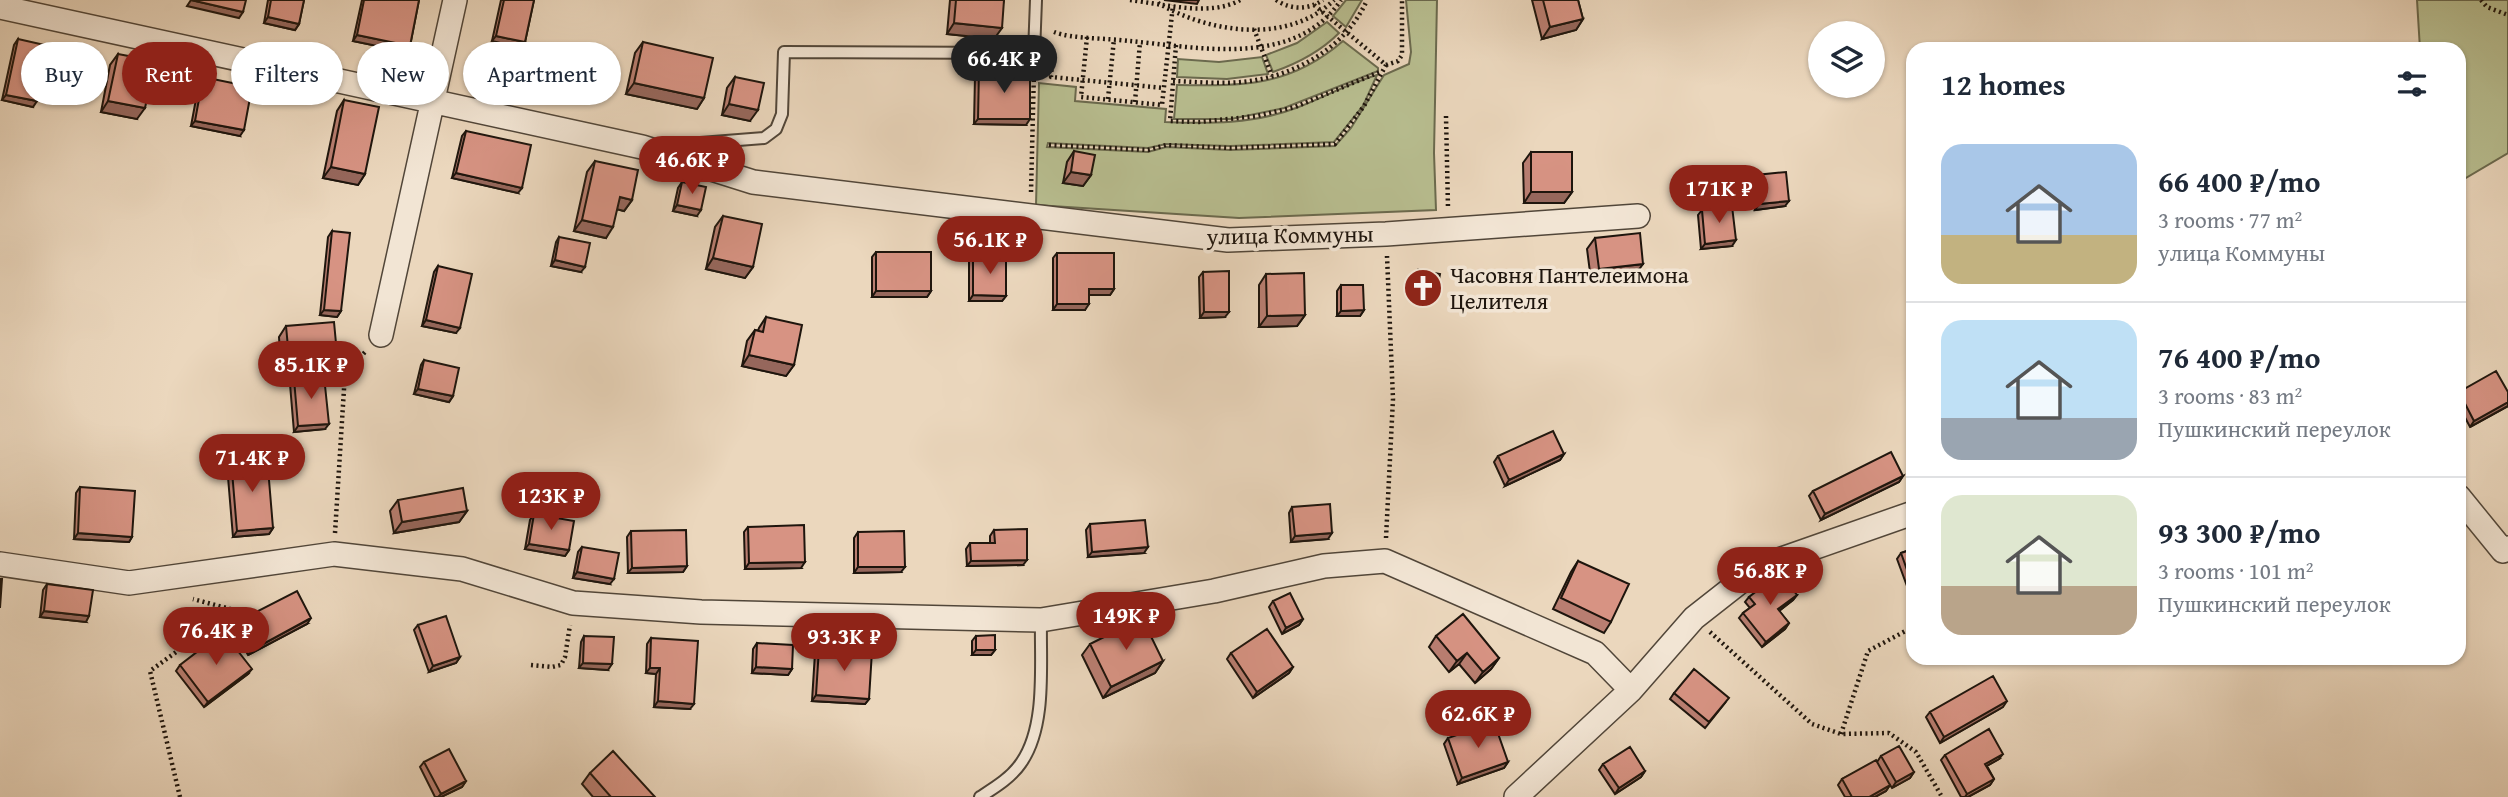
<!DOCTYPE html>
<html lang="en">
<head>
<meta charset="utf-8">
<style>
	:root { --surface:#fff; --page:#f6f6f7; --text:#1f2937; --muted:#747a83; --line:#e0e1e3; --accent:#8f2418 }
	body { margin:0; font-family:"Gentium Book Plus",serif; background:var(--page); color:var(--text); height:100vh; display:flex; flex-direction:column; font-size:26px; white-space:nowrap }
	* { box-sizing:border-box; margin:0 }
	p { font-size:23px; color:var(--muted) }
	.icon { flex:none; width:38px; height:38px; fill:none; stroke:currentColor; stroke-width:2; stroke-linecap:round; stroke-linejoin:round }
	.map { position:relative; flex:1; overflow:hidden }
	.drawer { position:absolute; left:1906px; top:42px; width:560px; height:623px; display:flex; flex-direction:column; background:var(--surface); border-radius:21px; box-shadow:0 2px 5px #0004 }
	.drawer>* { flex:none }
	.top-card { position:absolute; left:21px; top:42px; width:665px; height:63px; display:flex; gap:14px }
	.controls { position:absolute; left:1808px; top:21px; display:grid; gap:14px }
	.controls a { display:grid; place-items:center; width:77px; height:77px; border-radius:50%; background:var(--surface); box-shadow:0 2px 5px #0004; font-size:35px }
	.price { position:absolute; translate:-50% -60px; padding:0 16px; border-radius:24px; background:var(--accent); color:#fff; font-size:23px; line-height:46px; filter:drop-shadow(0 2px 4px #0008) }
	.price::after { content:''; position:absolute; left:50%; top:42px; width:21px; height:16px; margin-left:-10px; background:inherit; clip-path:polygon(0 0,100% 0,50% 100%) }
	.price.selected { background:#222; color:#fff }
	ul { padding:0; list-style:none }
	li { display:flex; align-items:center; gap:21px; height:175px; padding:0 35px }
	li+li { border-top:2px solid var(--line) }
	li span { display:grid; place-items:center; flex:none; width:196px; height:140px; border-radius:21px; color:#555 }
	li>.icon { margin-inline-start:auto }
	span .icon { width:84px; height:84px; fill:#fffc; stroke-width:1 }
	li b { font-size:30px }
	h2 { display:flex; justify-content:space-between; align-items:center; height:84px; padding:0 35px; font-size:30px }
	.chip { padding:0 24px; border-radius:32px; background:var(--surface); box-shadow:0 2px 5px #0004; font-size:24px; line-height:63px }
	.chip.selected { background:var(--accent); color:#fff }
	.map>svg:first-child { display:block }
	.green { fill:#b8be90; stroke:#6b6a4e; stroke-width:2 }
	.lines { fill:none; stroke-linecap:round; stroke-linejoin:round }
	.lane-casing { stroke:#514639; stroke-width:14 }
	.street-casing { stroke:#514639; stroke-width:26 }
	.path { stroke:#1e150d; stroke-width:4.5; stroke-dasharray:2 3.5; stroke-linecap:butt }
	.lane { stroke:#f2e5d4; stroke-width:10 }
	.street { stroke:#f2e5d4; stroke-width:23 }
	.wall { fill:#b97e71; stroke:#1e150d; stroke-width:2 }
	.shaded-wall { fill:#96675c; stroke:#1e150d; stroke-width:2 }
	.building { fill:#d79383; stroke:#1e150d; stroke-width:2 }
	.labels { text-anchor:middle; stroke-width:7; stroke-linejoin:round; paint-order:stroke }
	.street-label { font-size:23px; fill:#1e150d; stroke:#f2e5d4 }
	.poi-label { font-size:23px; fill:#1e150d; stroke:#f2e5d4; text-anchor:start }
</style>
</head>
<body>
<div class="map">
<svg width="2508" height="797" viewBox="0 0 2508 797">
	<rect width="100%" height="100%" fill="#ebd7bd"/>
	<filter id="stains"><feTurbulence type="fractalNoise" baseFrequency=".00286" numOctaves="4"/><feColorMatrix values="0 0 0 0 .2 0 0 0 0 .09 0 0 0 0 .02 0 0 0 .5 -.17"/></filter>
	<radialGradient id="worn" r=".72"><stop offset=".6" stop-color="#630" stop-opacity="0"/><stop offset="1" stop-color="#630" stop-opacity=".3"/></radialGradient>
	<!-- green -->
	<path class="green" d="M1346,0H1362L1346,27L1333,16Z
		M1406,0H1437L1434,153L1436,210L1239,218L1036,205L1039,83L1076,87L1075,101L1166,109L1165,122C1209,124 1254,124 1296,108C1323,98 1349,83 1377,75L1363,106L1334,142L1230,146L1166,144L1148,148L1048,143L1047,147L1148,152L1166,147L1230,150L1335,146L1351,128L1384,75L1409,64L1411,52Z
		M2417,0H2508V153L2459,182V49H2420Z
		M1327,22L1339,33C1320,52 1299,63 1273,72L1266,55L1297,43Z
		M1343,41L1378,68V71L1284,108L1231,119H1174L1177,85C1243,86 1290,87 1343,41Z
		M1262,57L1268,74L1227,79L1177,77L1178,59L1219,62Z"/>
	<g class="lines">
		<defs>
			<path id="lane" d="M662,146L764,138L776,129L782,114L784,52L1034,53L1036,0
				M980,797C994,788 1011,778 1021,763C1047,726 1040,664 1041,620"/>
			<path id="street" d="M0,7L642,147L753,182L1228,240L1386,234L1638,216
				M381,335L455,0
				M2459,497L2503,551L2508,548
				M0,564L129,583L334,554L462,569L573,603L701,612L1041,620L1214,591L1324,566L1385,561L1595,653L1631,690
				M1516,797L1631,690L1694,618L1759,567L1913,513"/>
		</defs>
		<!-- lane casing -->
		<use href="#lane" class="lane-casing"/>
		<!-- street casing -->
		<use href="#street" class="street-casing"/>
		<!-- path -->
		<path class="path" d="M1130,0C1163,4 1211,17 1240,0
			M1276,0C1291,10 1308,10 1323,0
			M2481,0L2487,7L2508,15
			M1158,3C1209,33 1288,45 1334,0
			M1254,29L1272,76
			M1054,32C1072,39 1107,38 1129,41C1197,47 1295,69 1341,0
			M1087,37L1081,97L1162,105L1173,5
			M1176,45L1170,121L1199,122L1257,116L1295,107L1382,71
			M1052,59L1051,77L1164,88
			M1386,65L1398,61L1402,55V0
			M1173,81C1200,82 1229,85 1256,80C1302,72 1348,44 1367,0
			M1108,99L1114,39
			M1135,102L1140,42
			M1446,116L1448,208
			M1049,145L1148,150L1166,145L1230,148L1335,144L1364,106L1386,65L1314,5
			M1031,192L1034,71
			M335,533L345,373L366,351
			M1386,538L1393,399L1387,256
			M1710,632L1812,724L1841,734L1889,733L1916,752L1942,797
			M531,665L552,667L561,665L565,657L570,625
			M1841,734L1868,651L1913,627
			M180,797L150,671L234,610L193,599"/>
		<!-- lane -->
		<use href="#lane" class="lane"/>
		<!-- street -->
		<use href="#street" class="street"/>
	</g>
	<!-- wall -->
	<path class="wall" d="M268,0H304L299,24L295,30L264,23Z
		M362,0H419L410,46L406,52L353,41Z
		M501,0H534L525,42L521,48L492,41Z
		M950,0H1004L994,39L947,34Z
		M1532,0H1578L1583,19L1576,30L1542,39Z
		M18,39L33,107L2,100L14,45Z
		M643,42L704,98L697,109L626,94L635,53Z
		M118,54L137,119L101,112L110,65Z
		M979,70L1026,125L974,124L975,76Z
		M203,77L240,136L191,126L199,83Z
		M735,77L750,121L722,115L727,88Z
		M344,100L365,174L358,185L323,178L337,111Z
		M466,131L518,193L452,178L462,136Z
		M1074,151L1091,175L1083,186L1063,183L1067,162Z
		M1531,152L1572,192L1564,203H1524L1523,163Z
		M595,161L632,200L624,211L617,209L606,238L574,231L587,172Z
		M1756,175L1785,206L1755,210L1752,181Z
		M682,182L697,216L673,211L678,188Z
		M1702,210L1732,246L1701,249L1698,215Z
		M723,216L753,267L745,278L706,269L715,227Z
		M332,231L341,311L337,317L320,315L328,237Z
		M559,237L581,272L551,266L556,242Z
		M1595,238L1635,275L1591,280L1587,249Z
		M876,252L931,291L927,297H872V257Z
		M1057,253L1114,289L1110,295H1089L1085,310H1053V258Z
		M973,256L1006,296L1002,301H969V262Z
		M438,266L456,333L422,326L434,272Z
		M1418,270L1432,301L1410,298L1414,276Z
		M1203,272L1225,317L1200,318L1199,277Z
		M1266,274L1305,315L1297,326L1259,327V285Z
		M1341,285L1364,310L1360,316H1337V291Z
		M766,317L794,365L786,376L742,366L747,341L755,330L758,331L759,328Z
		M286,326L329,365L281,370L279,337Z
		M424,360L453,396L449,402L414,394L421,365Z
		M294,379L325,429L294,432L290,384Z
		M2459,392L2508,402V406L2470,427L2459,406Z
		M1564,454L1560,460L1505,486L1494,462L1498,456Z
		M231,459L273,528L269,534L233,537L227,465Z
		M1903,476L1899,482L1821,520L1809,496L1813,491Z
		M80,487L132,537L129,542L74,539L76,493Z
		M398,500L467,511L459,522L394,533L390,511Z
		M1292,507L1328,539L1291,542L1289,513Z
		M534,514L569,550L565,556L525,549L530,520Z
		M1090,524L1144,553L1088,557L1086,530Z
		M748,527L801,568L745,569L744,532Z
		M994,530L1023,565L967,566L966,549L970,543H990V536Z
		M631,531L687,566L683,572L628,573L627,537Z
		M858,532L901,572L854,573V538Z
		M582,547L610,584L573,578L578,552Z
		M1913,549V584L1907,586L1897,559L1901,553Z
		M1578,561L1611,622L1604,633L1553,609L1571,572Z
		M47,584L86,622L40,617L43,590Z
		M1797,595L1793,600L1779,611L1789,623L1785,629L1762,647L1739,618L1743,613L1750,608L1745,602L1749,597Z
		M1273,601L1303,619L1299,625L1282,634L1269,607Z
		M237,622L307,624L248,655L233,628Z
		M418,625L460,657L456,663L429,672L414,630Z
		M584,636L608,670L579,668L581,642Z
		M976,636L995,650L991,655H972V641Z
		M1436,636L1499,658L1491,669L1475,683L1459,664L1449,672L1429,647Z
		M651,638L690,709L654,707L656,674L646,673L647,644Z
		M757,643L792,669L788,675L752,673L753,649Z
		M1090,644L1163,661L1155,673L1103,698L1082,655Z
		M819,648L869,699L865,704L812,701L815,653Z
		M1231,653L1293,667L1289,673L1253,698L1227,659Z
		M180,665L248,674L204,707L176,671Z
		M1674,693L1725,703L1705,728L1670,699Z
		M2003,707L1940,743L1926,717L1930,712Z
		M1448,738L1508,762L1504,768L1458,784L1444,744Z
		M1945,755L1999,759L1987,766L1994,779L1990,785L1968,797H1961L1941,760Z
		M1881,756L1914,772L1910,778L1892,788L1890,785L1886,791L1875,797H1845L1838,785L1842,779L1877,762Z
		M424,762L466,781L462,787L441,797H435L420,767Z
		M1603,764L1645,771L1641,777L1615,794L1599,770Z
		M590,773L655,797H593L582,784Z"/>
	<!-- shaded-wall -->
	<path class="shaded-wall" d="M191,0L243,12L239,18L187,6Z
		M1164,0H1199L1197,4Z
		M268,17L299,24L295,30L264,23Z
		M1583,19L1576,30L1542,39L1550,27Z
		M954,23L1002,28L994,39L947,34Z
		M357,35L410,46L406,52L353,41Z
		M496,36L525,42L521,48L492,41Z
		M634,83L704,98L697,109L626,94Z
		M6,95L37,101L33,107L2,100Z
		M108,101L145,108L137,119L101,112Z
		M729,104L758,110L750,121L722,115Z
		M978,119H1030L1026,125L974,124Z
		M195,121L244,130L240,136L191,126Z
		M331,167L365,174L358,185L323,178Z
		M1071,172L1091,175L1083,186L1063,183Z
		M456,173L522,188L518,193L452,178Z
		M1531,192H1572L1564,203H1524Z
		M620,197L632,200L624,211L612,208Z
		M1789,201L1785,206L1755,210L1759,204Z
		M677,205L701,210L697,216L673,211Z
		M582,220L613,227L606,238L574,231Z
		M1736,240L1732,246L1701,249L1705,244Z
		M713,258L753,267L745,278L706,269Z
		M555,260L585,267L581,272L551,266Z
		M1643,264L1635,275L1591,280L1599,269Z
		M1089,289H1114L1110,295H1085Z
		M876,291H931L927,297H872Z
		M1414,292L1436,295L1432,301L1410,298Z
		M973,295L1006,296L1002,301H969Z
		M1057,304H1089L1085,310H1053Z
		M324,310L341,311L337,317L320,315Z
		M1364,310L1360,316H1337L1341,311Z
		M1204,312H1229L1225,317L1200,318Z
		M1305,315L1297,326L1259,327L1267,316Z
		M426,320L460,328L456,333L422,326Z
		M337,354L329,365L281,370L289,358Z
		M749,355L794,365L786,376L742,366Z
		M418,389L453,396L449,402L414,394Z
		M2508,402V406L2470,427L2474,421Z
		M329,424L325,429L294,432L298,426Z
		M1564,454L1560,460L1505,486L1509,480Z
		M1903,476L1899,482L1821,520L1825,514Z
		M467,511L459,522L394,533L402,522Z
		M273,528L269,534L233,537L237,531Z
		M78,533L132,537L129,542L74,539Z
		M1332,533L1328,539L1291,542L1295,536Z
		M529,544L569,550L565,556L525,549Z
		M1148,547L1144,553L1088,557L1092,552Z
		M1027,560L1023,565L967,566L971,561Z
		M805,562L801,568L745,569L749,563Z
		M687,566L683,572L628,573L632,568Z
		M858,567H905L901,572L854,573Z
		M577,572L614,579L610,584L573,578Z
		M1797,595L1793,600L1774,615L1778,609Z
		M44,611L89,616L86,622L40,617Z
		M311,618L307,624L248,655L252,650Z
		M1303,619L1299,625L1282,634L1286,628Z
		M1789,623L1785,629L1762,647L1766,642Z
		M976,650H995L991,655H972Z
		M1467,653L1459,664L1449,672L1457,661Z
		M460,657L456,663L429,672L433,666Z
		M1499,658L1491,669L1475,683L1483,672Z
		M1163,661L1155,673L1103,698L1111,687Z
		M583,663L612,664L608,670L579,668Z
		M756,667L792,669L788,675L752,673Z
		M1293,667L1289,673L1253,698L1257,692Z
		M650,668H660L656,674L646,673Z
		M252,669L248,674L204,707L208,702Z
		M816,695L869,699L865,704L812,701Z
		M658,701L694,704L690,709L654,707Z
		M2007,701L2003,707L1940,743L1944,737Z
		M2003,754L1999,759L1981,769L1985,764Z
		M1508,762L1504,768L1458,784L1462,778Z
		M1645,771L1641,777L1615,794L1619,788Z
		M1914,772L1910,778L1892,788L1896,782Z
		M1994,779L1990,785L1968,797H1965L1967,794Z
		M466,781L462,787L441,797H438L441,794Z
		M1890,785L1886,791L1875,797H1869Z"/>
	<!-- building -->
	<path class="building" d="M191,0H246L243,12Z
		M271,0H304L299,24L268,17Z
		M364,0H419L410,46L357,35Z
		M504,0H534L525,42L496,36Z
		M956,0H1004L1002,28L954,23Z
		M1543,0H1578L1583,19L1550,27Z
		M18,39L49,46L37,101L6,95Z
		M643,42L713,58L704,98L634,83Z
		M118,54L155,61L145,108L108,101Z
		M979,70H1030V119H978Z
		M203,77L252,87L244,130L195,121Z
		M735,77L764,83L758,110L729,104Z
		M344,100L379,107L365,174L331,167Z
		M466,131L531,145L522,188L456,173Z
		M1074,151L1095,155L1091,175L1071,172Z
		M1531,152H1572V192H1531Z
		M595,161L638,170L632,200L620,197L613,227L582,220Z
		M1786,172L1789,201L1759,204L1756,175Z
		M682,182L706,187L701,210L677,205Z
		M1732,206L1736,240L1705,244L1702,210Z
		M723,216L762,224L753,267L713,258Z
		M332,231L350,233L341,311L324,310Z
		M1640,233L1643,264L1599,269L1595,238Z
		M559,237L590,243L585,267L555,260Z
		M876,252H931V291H876Z
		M1057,253H1114V289H1089V304H1057Z
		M973,256H1006V296L973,295Z
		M438,266L472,274L460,328L426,320Z
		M1418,270L1440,274L1436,295L1414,292Z
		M1229,271V312H1204L1203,272Z
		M1304,273L1305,315L1267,316L1266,274Z
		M1341,285H1363L1364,310L1341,311Z
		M766,317L802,325L794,365L749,355L755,330L763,332Z
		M334,322L337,354L289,358L286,326Z
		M424,360L459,368L453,396L418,389Z
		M2496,371L2508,392V402L2474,421L2459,392Z
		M324,376L329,424L298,426L294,379Z
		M1553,431L1564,454L1509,480L1498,456Z
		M1891,452L1903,476L1825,514L1813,491Z
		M267,456L273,528L237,531L231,459Z
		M80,487L135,491L132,537L78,533Z
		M463,488L467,511L402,522L398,500Z
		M1330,504L1332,533L1295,536L1292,507Z
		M534,514L574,521L569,550L529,544Z
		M1145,520L1148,547L1092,552L1090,524Z
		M804,525L805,562L749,563L748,527Z
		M1027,529V560L971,561L970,543H995L994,530Z
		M686,530L687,566L632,568L631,531Z
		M904,531L905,567H858V532Z
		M582,547L619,553L614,579L577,572Z
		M1913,549V580L1911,581L1901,553Z
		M1578,561L1629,584L1611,622L1561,598Z
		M1780,573L1797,595L1778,609L1789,623L1766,642L1743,613L1755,604L1749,597Z
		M0,579H2L0,608Z
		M47,584L93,590L89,616L44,611Z
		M297,591L311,618L252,650L237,622Z
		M1290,593L1303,619L1286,628L1273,601Z
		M1463,614L1499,658L1483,672L1467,653L1457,661L1436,636Z
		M446,616L460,657L433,666L418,625Z
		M1142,618L1163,661L1111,687L1090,644Z
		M1267,629L1293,667L1257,692L1231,653Z
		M223,632L252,669L208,702L180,665Z
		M995,635V650H976V636Z
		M584,636L614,637L612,664L583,663Z
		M651,638L698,641L694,704L658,701L660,668H650Z
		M757,643L793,645L792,669L756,667Z
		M819,648L872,651L869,699L816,695Z
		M1694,669L1729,698L1709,722L1674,693Z
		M1993,676L2007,701L1944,737L1930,712Z
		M1494,722L1508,762L1462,778L1448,738Z
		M1989,729L2003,754L1985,764L1994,779L1967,794L1945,755Z
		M1899,746L1914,772L1896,782L1881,756Z
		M1630,747L1645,771L1619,788L1603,764Z
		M449,749L466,781L441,794L424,762Z
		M613,751L655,797H611L590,773Z
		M1876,760L1890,785L1869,797H1852L1842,779Z"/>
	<!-- icons -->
	<defs>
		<symbol id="church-disc" viewBox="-11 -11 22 22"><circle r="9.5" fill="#8f2418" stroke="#f2e5d4"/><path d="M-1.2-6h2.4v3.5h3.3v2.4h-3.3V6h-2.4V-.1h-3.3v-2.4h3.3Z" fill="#fff"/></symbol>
	</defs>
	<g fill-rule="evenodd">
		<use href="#church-disc" x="1401" y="266" width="44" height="44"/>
	</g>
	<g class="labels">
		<!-- street labels -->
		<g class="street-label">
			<text transform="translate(1290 235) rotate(-1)" y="8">улица Коммуны</text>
		</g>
		<!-- poi labels -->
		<g class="poi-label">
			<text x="1450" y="283">Часовня Пантелеимона<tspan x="1450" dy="26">Целителя</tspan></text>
		</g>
	</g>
	<rect width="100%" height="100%" filter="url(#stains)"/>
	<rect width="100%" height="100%" fill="url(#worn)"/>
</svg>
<div class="controls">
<a><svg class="icon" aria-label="layers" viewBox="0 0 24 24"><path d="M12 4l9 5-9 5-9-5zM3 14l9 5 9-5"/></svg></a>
</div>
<b class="price selected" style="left:1004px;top:95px">66.4K ₽</b>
<b class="price" style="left:692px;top:196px">46.6K ₽</b>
<b class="price" style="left:1719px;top:225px">171K ₽</b>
<b class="price" style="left:990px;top:276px">56.1K ₽</b>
<b class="price" style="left:311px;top:401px">85.1K ₽</b>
<b class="price" style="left:252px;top:494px">71.4K ₽</b>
<b class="price" style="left:551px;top:532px">123K ₽</b>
<b class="price" style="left:1770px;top:607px">56.8K ₽</b>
<b class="price" style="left:1126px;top:652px">149K ₽</b>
<b class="price" style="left:216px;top:667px">76.4K ₽</b>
<b class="price" style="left:844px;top:673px">93.3K ₽</b>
<b class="price" style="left:1478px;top:750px">62.6K ₽</b>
<div class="top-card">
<a class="chip">Buy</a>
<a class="chip selected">Rent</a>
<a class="chip">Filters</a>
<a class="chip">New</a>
<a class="chip">Apartment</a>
</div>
<section class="drawer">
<h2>12 homes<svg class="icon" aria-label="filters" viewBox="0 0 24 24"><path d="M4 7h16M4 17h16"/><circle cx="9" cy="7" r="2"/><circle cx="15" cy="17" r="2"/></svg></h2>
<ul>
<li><span style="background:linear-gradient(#a9c7e8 65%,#c2b280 0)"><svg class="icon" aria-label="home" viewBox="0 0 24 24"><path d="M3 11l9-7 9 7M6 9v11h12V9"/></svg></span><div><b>66 400 ₽/mo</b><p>3 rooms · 77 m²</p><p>улица Коммуны</p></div></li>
<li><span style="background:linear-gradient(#bfe0f5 70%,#9aa5b1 0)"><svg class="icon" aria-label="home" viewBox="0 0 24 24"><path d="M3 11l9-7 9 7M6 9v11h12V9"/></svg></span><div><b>76 400 ₽/mo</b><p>3 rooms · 83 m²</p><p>Пушкинский переулок</p></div></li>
<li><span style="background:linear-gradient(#dfe7d0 65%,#b9a48a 0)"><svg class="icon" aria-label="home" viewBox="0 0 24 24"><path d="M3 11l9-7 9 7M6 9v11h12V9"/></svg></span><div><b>93 300 ₽/mo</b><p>3 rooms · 101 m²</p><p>Пушкинский переулок</p></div></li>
</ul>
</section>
</div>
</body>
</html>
